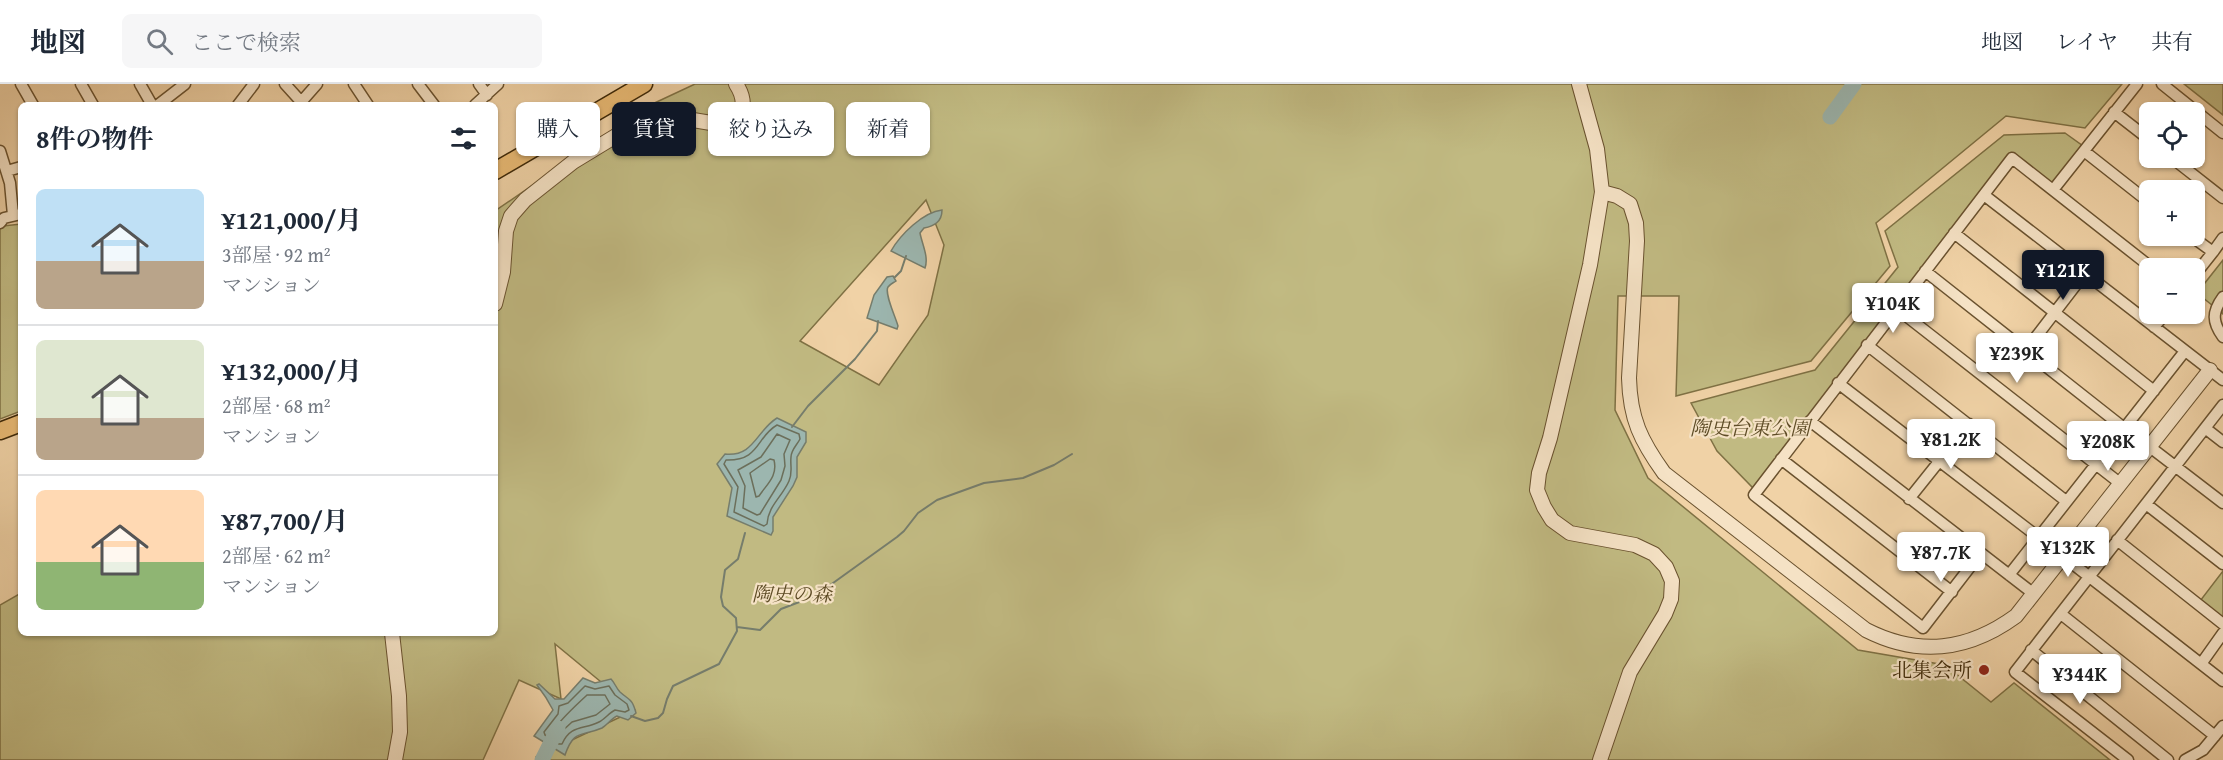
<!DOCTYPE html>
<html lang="ja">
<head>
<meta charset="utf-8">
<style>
	:root { --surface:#fff; --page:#f6f6f7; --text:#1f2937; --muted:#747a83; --line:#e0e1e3; --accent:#111827 }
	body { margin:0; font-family:"Gentium Book Plus","Noto Serif JP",serif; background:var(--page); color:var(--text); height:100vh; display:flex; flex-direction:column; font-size:22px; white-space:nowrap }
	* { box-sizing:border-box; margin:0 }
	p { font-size:20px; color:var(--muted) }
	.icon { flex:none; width:33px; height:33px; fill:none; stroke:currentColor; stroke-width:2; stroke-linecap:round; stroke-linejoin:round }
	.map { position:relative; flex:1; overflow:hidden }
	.drawer { position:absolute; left:18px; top:18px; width:480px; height:534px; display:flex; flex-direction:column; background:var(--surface); border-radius:9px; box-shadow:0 2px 4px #0004 }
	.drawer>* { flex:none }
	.top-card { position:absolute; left:516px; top:18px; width:570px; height:54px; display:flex; gap:12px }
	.controls { position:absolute; left:2139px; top:18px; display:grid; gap:12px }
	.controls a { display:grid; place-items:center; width:66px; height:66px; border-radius:9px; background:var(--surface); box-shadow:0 2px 4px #0004; font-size:30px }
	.price { position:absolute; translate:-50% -51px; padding:0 14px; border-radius:6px; background:#fff; color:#222; font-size:20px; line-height:39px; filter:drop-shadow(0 2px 3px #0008) }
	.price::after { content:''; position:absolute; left:50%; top:36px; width:18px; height:14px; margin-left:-9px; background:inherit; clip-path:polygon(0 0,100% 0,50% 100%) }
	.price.on { background:var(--accent); color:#fff }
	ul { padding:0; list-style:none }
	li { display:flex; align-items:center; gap:18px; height:150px; padding:0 18px }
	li+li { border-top:2px solid var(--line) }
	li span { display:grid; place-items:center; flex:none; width:168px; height:120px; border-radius:9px; color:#555 }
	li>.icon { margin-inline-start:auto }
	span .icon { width:72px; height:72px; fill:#fffc; stroke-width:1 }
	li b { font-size:26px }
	h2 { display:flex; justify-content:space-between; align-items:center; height:72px; padding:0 18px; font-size:26px }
	.tag { padding:0 21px; border-radius:9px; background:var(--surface); box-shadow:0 2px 4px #0004; font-size:21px; line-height:54px }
	.tag.on { background:var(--accent); color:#fff }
	header { display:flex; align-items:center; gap:36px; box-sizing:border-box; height:84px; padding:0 30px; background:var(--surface); border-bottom:2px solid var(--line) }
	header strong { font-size:28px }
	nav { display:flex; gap:33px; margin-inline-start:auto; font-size:21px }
	.search { width:420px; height:54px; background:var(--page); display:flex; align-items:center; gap:15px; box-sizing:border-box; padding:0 21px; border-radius:9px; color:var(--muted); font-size:22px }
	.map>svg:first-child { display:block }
	.green { fill:#c1ba82; stroke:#7f7144; stroke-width:1.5; fill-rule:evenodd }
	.water { fill:#9cb6af; stroke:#767d6c; stroke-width:1.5 }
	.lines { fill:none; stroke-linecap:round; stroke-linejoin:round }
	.shore { stroke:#6c6f5b; stroke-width:1.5 }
	.stream { stroke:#767d6c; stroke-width:2 }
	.river { stroke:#9cb6af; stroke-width:15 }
	.minor-casing { stroke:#6a522f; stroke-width:13 }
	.tertiary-casing { stroke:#6a522f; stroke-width:16 }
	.primary-casing { stroke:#3d2807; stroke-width:19 }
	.minor { stroke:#f5e2c5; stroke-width:10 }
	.tertiary { stroke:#f5e2c5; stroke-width:14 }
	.primary { stroke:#e8b973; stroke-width:16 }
	.poi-dot { fill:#8f2418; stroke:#f5e2c5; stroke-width:2 }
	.labels { text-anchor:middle; stroke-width:4.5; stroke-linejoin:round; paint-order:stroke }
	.park-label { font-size:20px; font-style:italic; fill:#5e4c26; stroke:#f5e2c5 }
	.poi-label { font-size:20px; fill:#3d2807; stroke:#f5e2c5; text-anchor:end }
</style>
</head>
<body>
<header>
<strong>地図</strong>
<div class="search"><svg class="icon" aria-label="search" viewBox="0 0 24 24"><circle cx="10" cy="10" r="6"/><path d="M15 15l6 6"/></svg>ここで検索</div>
<nav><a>地図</a><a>レイヤ</a><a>共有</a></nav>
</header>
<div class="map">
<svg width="2223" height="676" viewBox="0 0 2223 676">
	<rect width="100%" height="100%" fill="#f0d2a6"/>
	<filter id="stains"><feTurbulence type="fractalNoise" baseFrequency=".00333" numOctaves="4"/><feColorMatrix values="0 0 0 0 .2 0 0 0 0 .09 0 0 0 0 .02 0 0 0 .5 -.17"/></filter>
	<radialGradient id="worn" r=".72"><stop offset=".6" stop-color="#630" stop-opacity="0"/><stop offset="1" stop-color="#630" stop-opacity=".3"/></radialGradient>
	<!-- green -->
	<path class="green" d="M695,0H2122L2085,44L2006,32L1876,139L1890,182L1811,277L1676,312L1679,212H1618L1615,326L1648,394L1858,566L1945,581L1991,618L2014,599L2110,676H538L536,673L635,626L555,560L561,615L519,596L483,676H0V521L21,509V549H495V127L646,23ZM926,116L944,161L928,231L879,301L800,257Z
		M2184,0H2223V31Z
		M2065,49L2083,62L2053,101L2012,70L1754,405L1717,367L1691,319L1815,286L1898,183L1885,147L2004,51Z
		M21,140V327L0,335V145L3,142Z
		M2223,176V230L2197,209Z
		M2223,487V535L2200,517Z"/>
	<!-- water -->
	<path class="water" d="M942,126C942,138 934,142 924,144L920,149C922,160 929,173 925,184L891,167C900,151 923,128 942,126Z
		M893,192L896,197C893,199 890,200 888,203C884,209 896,234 898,242L897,245L867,234L874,211L887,193Z
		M777,334L806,348V358L797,373V393L793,402L773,433V447L771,451L727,432L732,404L717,380L725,370C754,373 756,347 777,334Z
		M583,594L595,599L611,595C615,599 616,604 620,608C630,617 632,614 636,629L628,636L617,632C611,635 607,641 602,644C581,653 574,645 565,671L534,652L553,626C549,618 544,610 537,601L539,600L555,615H564Z"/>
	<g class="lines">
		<!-- shore -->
		<path class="shore" d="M777,341L799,350L800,355C797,361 791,366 791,373C790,382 793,388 789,397C782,413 768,422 767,440L764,442L734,428L738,403L724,380L726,376C760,377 756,353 777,341Z
			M777,350L790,356L784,370L785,382L781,396L760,430L757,431L743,424L745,402L738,386L761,373Z
			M770,375L774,376C778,392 767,400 759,412L756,413L750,389Z
			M585,602L595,605L609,602L615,611L627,620L629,626L625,628L615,626C609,629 605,635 599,638C584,646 571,640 562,660H559L545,651L544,648L558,630L559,622L568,619Z
			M587,611H605L610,620L596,631L572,638L559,650L555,649L554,645C564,632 575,622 587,611Z"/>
		<!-- stream -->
		<path class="stream" d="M895,193L901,187L906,172
			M792,343L808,322L855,275L877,247L878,237
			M737,543L760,546L781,525L815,512L897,453L904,447L918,429L937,416L984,399L1023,394L1054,381L1072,370
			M631,632L645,637L658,634L663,629L667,615L673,602L719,580L737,547L736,534L723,522L721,513L725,486L738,475L745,449"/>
		<!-- river -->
		<path class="river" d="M1830,33L1854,0
			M542,676L558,644"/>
		<defs>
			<path id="minor" d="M21,0L33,21
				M81,0L93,21
				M140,0L152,21
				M285,0L304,21
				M354,0L368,21
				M418,0L434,21
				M479,0L487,11
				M2162,0L2223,49
				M302,17L317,0
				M158,21L185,0
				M238,21L254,0
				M475,21L498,0
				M2114,28L2150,56
				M0,67L10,99L13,131
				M2084,67L2150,119
				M2172,74L2223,114
				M7,87L21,83
				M2053,106L2137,0
				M1984,111L2223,296
				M0,139L4,134L21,130
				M1954,149L2154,307
				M2191,152L2213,168L2194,192
				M2213,168L2223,154
				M1925,187L2124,344
				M2223,213C2212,228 2212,238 2223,253
				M1896,224L2121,400
				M2154,243L2165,230
				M1867,261L2066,417
				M2026,266L2085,189
				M1838,299L2038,453
				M1810,337L2034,510
				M2205,344L2223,358
				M2150,363L2223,419
				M1781,375L1952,508
				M1909,415L1969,340
				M2146,420L2223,480
				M2117,456L2223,540
				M1980,470L1923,544L1754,411L2012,74L2152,184
				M2064,473L2223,597
				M2009,491L2185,267
				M2061,530L2215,652
				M2031,566L2168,676
				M2201,580L2223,549
				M2128,676L2015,588L2223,321
				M2185,676L2203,666L2223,642"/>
			<path id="tertiary" d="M1579,0L1597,65L1602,108L1590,181L1550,354L1539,389L1537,406L1544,423L1552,436L1570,449L1635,461L1654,470L1666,483L1672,497L1671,515L1665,530L1630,588L1600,676
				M1602,108L1617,112L1630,120L1636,139L1637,157L1629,294C1630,335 1641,357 1664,389L1866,546C1919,573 1968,567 2016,532L2210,286
				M495,220L503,188L506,147L511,132L525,116L573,78L642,36L663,31L729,42C746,33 746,15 736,0
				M392,549L399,612L400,648L395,676"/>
			<path id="primary" d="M495,87L644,0
				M0,347L21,339"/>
		</defs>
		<!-- minor casing -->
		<use href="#minor" class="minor-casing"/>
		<!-- tertiary casing -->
		<use href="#tertiary" class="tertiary-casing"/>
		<!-- primary casing -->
		<use href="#primary" class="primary-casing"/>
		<!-- minor -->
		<use href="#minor" class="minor"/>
		<!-- tertiary -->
		<use href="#tertiary" class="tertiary"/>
		<!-- primary -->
		<use href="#primary" class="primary"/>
	</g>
	<!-- markers -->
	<circle class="poi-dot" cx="1984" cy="586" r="6"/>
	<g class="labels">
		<!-- park labels -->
		<g class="park-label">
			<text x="1750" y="351">陶史台東公園</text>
			<text x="792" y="517">陶史の森</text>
		</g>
		<!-- poi labels -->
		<g class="poi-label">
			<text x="1972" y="593">北集会所</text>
		</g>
	</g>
	<rect width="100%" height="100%" filter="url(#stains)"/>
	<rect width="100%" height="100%" fill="url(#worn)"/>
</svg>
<div class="controls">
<a><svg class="icon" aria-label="locate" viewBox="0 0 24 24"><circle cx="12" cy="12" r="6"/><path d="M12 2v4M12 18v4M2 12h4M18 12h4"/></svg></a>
<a>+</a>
<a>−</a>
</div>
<b class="price on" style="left:2063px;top:217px">¥121K</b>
<b class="price" style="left:1893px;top:250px">¥104K</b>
<b class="price" style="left:2017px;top:300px">¥239K</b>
<b class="price" style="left:1951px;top:386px">¥81.2K</b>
<b class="price" style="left:2108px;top:388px">¥208K</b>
<b class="price" style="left:2068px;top:494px">¥132K</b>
<b class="price" style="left:1941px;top:499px">¥87.7K</b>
<b class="price" style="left:2080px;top:621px">¥344K</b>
<div class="top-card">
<a class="tag">購入</a>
<a class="tag on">賃貸</a>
<a class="tag">絞り込み</a>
<a class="tag">新着</a>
</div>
<section class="drawer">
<h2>8件の物件<svg class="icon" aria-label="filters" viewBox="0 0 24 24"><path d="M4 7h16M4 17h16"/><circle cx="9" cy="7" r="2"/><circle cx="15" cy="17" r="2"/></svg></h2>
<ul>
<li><span style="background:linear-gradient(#bfe0f5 60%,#b9a48a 0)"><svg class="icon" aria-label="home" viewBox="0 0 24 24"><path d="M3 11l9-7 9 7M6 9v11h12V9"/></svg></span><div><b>¥121,000/月</b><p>3部屋 · 92 m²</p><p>マンション</p></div></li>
<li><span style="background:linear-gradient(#dfe7d0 65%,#b9a48a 0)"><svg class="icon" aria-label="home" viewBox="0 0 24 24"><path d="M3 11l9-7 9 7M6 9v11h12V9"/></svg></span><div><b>¥132,000/月</b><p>2部屋 · 68 m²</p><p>マンション</p></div></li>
<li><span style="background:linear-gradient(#ffd9b3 60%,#8fb573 0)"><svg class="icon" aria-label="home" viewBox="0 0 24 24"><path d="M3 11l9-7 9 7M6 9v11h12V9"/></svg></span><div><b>¥87,700/月</b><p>2部屋 · 62 m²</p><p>マンション</p></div></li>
</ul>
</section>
</div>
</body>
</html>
